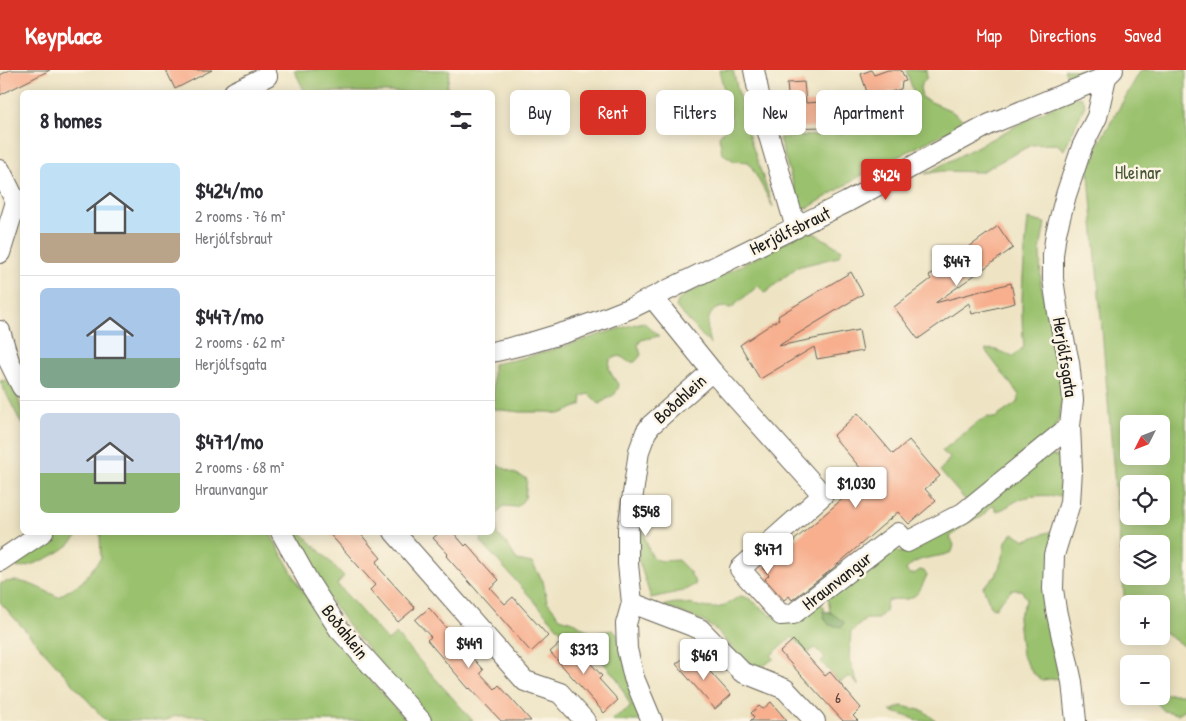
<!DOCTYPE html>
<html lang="en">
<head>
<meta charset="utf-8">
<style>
	:root { --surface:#fff; --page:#f7f7f7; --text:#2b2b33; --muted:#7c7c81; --line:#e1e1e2; --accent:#d93025 }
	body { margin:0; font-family:"Patrick Hand",sans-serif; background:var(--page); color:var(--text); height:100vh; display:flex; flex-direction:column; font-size:19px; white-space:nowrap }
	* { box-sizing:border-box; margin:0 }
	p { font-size:16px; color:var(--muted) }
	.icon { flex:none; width:28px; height:28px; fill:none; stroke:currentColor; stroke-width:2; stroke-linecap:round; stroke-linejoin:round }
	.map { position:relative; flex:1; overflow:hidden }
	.side { position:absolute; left:20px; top:20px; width:475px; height:445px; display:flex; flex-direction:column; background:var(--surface); border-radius:8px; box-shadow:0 2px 12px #0003 }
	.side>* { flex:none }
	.top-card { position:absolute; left:510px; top:20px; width:475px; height:45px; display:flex; gap:10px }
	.needle { width:32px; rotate:228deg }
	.fabs { position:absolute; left:1120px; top:345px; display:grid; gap:10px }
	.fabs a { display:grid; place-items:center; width:50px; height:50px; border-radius:8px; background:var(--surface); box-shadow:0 2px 12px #0003; font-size:25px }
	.price { position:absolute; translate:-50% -42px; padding:0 11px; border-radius:5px; background:#fff; color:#222; font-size:16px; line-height:32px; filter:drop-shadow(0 1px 2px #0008) }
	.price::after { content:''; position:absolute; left:50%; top:30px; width:15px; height:11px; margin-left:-8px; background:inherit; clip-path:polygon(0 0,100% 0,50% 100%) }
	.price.current { background:var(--accent); color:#fff }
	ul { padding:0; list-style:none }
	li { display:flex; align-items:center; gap:15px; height:125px; padding:0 20px }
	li+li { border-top:1px solid var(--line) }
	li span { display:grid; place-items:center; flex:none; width:140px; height:100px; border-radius:8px; color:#555 }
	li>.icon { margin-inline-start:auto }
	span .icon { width:60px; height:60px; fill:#fffc; stroke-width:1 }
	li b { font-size:21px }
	h2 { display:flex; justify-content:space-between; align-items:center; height:60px; padding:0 20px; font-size:21px }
	.chip { padding:0 18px; border-radius:8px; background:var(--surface); box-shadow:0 2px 12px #0003; font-size:18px; line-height:45px }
	.chip.current { background:var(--accent); color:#fff }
	header { display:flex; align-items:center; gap:30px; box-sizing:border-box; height:70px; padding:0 25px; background:var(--accent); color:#fff }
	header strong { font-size:24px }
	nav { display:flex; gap:28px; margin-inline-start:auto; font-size:18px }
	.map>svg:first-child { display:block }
	.green { fill:#9ac16d; stroke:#5b6e44; fill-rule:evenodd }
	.forest { fill:#7ba760; stroke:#4c623e }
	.building { fill:#f7af8e }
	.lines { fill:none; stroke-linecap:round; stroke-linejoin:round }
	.minor-casing { stroke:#666257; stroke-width:22 }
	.minor { stroke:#fff; stroke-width:20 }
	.labels { text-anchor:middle; stroke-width:5; stroke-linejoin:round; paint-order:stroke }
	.number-label { font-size:15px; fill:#534138 }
	.park-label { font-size:18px; fill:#485638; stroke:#fcf5e5 }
	.street-label { font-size:18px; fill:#1c1c1c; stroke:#fcf5e5 }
</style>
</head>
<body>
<header>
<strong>Keyplace</strong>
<nav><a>Map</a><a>Directions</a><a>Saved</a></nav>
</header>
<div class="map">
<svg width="1186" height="651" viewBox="0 0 1186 651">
	<rect width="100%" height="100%" fill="#fcf5e5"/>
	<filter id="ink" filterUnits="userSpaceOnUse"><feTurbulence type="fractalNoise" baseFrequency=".02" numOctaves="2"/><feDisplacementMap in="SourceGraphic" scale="10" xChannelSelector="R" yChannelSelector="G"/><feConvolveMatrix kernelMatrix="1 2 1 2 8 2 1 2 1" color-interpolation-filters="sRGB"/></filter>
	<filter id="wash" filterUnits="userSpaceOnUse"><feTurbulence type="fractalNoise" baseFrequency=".0096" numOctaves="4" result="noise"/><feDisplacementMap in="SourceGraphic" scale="20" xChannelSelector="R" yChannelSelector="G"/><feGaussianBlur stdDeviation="1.12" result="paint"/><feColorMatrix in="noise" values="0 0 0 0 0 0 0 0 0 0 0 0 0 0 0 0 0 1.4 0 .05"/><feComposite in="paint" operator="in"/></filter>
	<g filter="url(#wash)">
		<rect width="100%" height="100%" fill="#eee4c4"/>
		<!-- green -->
		<path class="green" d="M294,0H450L446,22H305Z
			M719,0H733L747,60L773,137L749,92L734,91L722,83L719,66L732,51Z
			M906,0H926L927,7L920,17L922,28L950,40L966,52L862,105L808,138L800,137L779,68L891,59L913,20Z
			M1064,0H1095L1076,8L1066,4Z
			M1141,0H1186V578L1161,560V534H1129V538L1125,535L1088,92ZM1129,354H1161V386H1129ZM1129,414H1161V446H1129ZM1129,474H1161V506H1129Z
			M1071,27L1082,28L1085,35L1064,80L1057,74L1031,75L981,102L942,101L925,104Z
			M1028,149L1045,153L1040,181L1041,214L1058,291L1063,325L1059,348L1053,361L968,433L940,401L950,388L942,381L979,351L988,347L995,348L1018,332L1019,325L985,280L993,279L1013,286L1024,277C1019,234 1024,191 1028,149Z
			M809,160L842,180L838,187L797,197L765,223L758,216L731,238C706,233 705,256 710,274L676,237L678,231L684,225Z
			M643,252L659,266L641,270L638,275L641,285L635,292H629L620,286L610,289L609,300L619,316L615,324L599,334L589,324L582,326L581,335L560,344L549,342H520L493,339V294C544,286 593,265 643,252Z
			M6,310C20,324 22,337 22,355L0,311Z
			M1047,385L1062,387L1065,400L1062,426C1049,426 1034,424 1021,429C1012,432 1005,440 996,441L994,435L988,439L982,447L968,452L950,467L954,475L952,482C937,489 917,485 906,500L909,504H914L920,500L924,501L927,505C922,515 920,526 907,529C900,530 894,528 887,531L885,541L878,549H866L851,562L849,588L858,615L849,606L840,612L821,592L825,587L815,578L808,583L792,567L771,585L774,588L760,599L744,592L716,560L701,550L664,536C682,528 698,539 716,538C725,537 732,530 741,526L750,529L772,546L819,533L824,537V547L843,552L830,542L828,526L887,486L883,480L890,475L900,483L962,449Z
			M493,393L527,409L525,428L517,437L503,436L497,444V465C508,472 510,480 517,490L532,493L543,511L547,531L560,548L576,553L592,564L612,560L617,564L642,651H614L612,649L631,637L618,610L590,577L586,580L572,565L568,569L481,472L482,463L492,462Z
			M642,437L649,452L643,458C643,464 645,468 647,474C653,494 658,491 678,490L689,501L696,514L683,521L651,528L638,488Z
			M1052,461L1062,608L1042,610L1033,603L1022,585L1018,548L1027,529L1021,520H1012L999,533L996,538L991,537L983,517L996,506L1004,484L1006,471L1013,463L1025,470Z
			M62,463H79C69,481 38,494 18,498L15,495L19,490Z
			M100,463H270L300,517L335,569L406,651H218L202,646H175L164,651H106L0,532V514C19,505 41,519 58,527L82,512L101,488Z
			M290,463H302L344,506L337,514L388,571L396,564L473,651H430L351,559L313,506Z
			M1161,624H1186V639L1178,644L1164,641L1151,626H1161Z
			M902,636L924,641L936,651H916L913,648L890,641Z"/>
		<!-- forest -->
		<path class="forest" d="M823,541L830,542L844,552L842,557L829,555L824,547Z"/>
		<g id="blocks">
			<!-- building -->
			<path class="building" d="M10,0H50L0,25V5Z
				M166,0H212L175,19Z
				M871,0L874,5L888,0H901L906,11L902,12L901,19L883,24L891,47L880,52L870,21L867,22L861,4Z
				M804,12L806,33L820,32L822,57L791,58L787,13Z
				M998,156L1013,178L935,233L1011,213L1015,233L972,244L969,233L918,269L894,237L931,209L929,206Z
				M851,202L863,224L778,276L859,260L863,281L817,289L814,277L760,309L740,275L779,249L778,246Z
				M858,343L893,384L909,370L940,406L925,419L936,431L909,454L898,442L831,500L792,530L789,526L784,530L765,509L769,505L762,498L868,407L833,366Z
				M328,462H359L381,488L376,492L380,497L379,498L415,538L398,552L370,520L375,515Z
				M440,462H453L465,476L467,474L499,510L490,518L505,534L513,527L548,566L531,582L446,486L448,484L433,468Z
				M429,538L483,600L480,603L495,619L499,615L531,651H501L470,618L469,619L427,570L431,567L415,550Z
				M570,570L602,606L599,609L618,630L604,643L550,582L559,574L562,577Z
				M793,570L825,606L830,602L861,638L853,646L858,651H843L780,582Z
				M695,585L731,625L715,639L676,594L686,586L689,590Z
				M771,632L787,651H750L754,647L751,643L759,636L763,639Z"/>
		</g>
	</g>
	<g filter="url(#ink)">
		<use href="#blocks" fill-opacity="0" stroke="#666257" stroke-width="1"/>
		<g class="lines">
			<defs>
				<path id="minor" d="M754,0L764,49L796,158
					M234,22L267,6
					M0,100L16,132L0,183
					M653,228L712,301L823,425L740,499L781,545L793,544L898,463L907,472L963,443L1070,356
					M0,261L9,291L22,317
					M492,282C540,272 586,257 631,238L847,132L990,54L1106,7
					M281,462L310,514L339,559L421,651
					M394,462L525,611L560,623L585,651
					M0,491L43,462
					M632,533L700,559L742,602L785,619L815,651
					M652,651L634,608L627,579L626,554L632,533L628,494V459L639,381L646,362L651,355L712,301
					M1076,651L1072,612L1056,540L1053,519L1054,485L1070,433L1072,400L1070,356L1073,330L1069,292L1058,243L1053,209V185L1056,163L1066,125L1082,77L1097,47L1106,7L1113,0"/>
			</defs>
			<!-- minor casing -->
			<use href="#minor" class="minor-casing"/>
			<!-- minor -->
			<use href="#minor" class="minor"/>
		</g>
	</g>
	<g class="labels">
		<!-- number labels -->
		<g class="number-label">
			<text x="838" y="633">6</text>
		</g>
		<!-- park labels -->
		<g class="park-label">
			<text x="1138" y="109">Hleinar</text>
		</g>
		<!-- street labels -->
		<g class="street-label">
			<text transform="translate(790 161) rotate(-26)" y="6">Herjólfsbraut</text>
			<text transform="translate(1065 287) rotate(81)" y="6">Herjólfsgata</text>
			<text transform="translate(680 329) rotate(-42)" y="6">Boðahlein</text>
			<text transform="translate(837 511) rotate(-38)" y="6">Hraunvangur</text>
			<text transform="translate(345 562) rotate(52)" y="6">Boðahlein</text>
		</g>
	</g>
</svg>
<div class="fabs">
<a><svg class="needle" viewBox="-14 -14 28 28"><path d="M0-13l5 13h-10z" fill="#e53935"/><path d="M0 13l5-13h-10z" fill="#7c7c81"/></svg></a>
<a><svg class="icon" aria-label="locate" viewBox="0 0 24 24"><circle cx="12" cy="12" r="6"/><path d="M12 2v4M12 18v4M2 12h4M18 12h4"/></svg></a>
<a><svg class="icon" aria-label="layers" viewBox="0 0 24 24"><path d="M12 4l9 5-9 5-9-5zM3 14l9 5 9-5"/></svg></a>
<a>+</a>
<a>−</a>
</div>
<b class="price current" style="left:886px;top:131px">$424</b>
<b class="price" style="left:957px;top:217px">$447</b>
<b class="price" style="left:856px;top:439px">$1,030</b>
<b class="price" style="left:646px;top:467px">$548</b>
<b class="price" style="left:768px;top:505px">$471</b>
<b class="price" style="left:469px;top:599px">$449</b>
<b class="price" style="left:584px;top:605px">$313</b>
<b class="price" style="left:704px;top:611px">$469</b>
<div class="top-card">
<a class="chip">Buy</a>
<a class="chip current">Rent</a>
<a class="chip">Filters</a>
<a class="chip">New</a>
<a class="chip">Apartment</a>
</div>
<section class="side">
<h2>8 homes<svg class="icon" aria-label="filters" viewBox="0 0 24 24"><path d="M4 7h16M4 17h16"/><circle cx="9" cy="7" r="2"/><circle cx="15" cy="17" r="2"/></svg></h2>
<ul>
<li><span style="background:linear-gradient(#bfe0f5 70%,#b9a48a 0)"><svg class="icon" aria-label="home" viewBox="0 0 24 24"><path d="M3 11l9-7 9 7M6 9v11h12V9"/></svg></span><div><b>$424/mo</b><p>2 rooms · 76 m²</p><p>Herjólfsbraut</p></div></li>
<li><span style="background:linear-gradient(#a9c7e8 70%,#7fa58c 0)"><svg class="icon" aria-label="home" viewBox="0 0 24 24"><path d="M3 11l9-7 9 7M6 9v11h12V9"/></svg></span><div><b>$447/mo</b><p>2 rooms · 62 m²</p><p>Herjólfsgata</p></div></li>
<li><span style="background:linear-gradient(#c9d6e8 60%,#8fb573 0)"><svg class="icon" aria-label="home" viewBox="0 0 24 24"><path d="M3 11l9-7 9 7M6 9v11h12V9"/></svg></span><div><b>$471/mo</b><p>2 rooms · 68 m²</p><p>Hraunvangur</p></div></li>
</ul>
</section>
</div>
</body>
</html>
